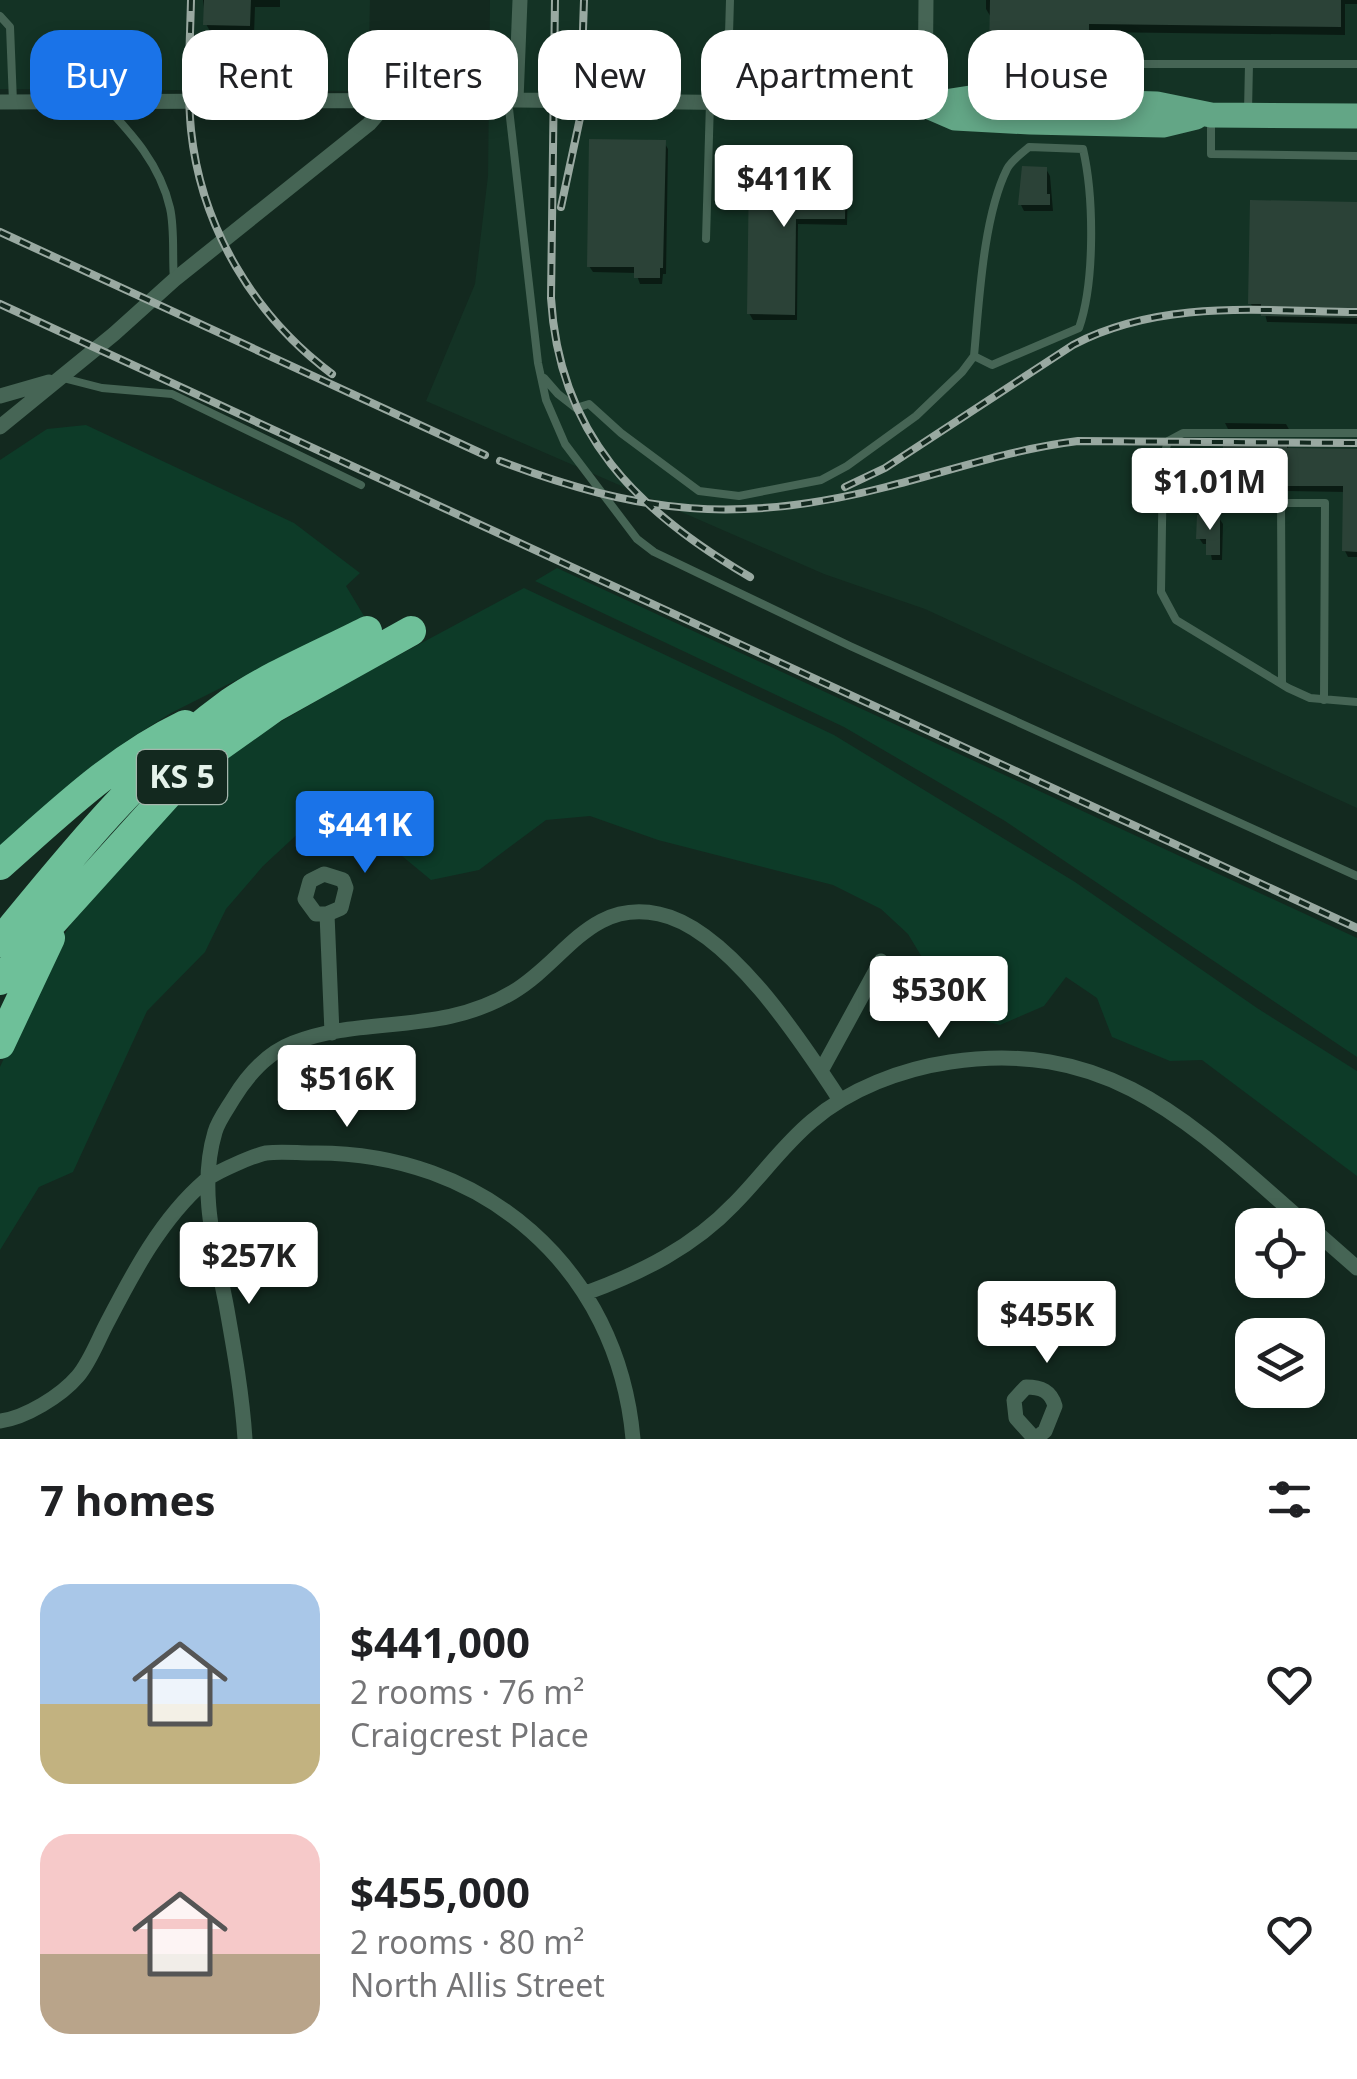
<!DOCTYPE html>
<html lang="en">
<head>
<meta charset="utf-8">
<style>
	:root { --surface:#fff; --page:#f2f2f2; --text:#202124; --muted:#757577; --accent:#1a73e8 }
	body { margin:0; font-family:"Noto Sans",sans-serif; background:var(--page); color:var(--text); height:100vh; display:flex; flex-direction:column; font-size:38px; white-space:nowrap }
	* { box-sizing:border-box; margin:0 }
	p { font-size:32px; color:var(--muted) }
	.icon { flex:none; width:55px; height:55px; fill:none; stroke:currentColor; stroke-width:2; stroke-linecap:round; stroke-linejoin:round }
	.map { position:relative; height:1439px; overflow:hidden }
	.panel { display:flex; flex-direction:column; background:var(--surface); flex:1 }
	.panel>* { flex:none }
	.guide { position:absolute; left:30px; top:30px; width:1298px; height:90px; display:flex; gap:20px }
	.buttons { position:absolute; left:1235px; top:1208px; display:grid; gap:20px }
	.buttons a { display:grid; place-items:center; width:90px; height:90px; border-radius:20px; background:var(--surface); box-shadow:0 5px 15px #0003; font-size:50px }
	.price { position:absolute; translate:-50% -85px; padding:0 22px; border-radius:10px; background:#fff; color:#222; font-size:32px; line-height:65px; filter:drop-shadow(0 2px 5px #0008) }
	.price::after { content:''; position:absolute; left:50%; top:60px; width:30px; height:22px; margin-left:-15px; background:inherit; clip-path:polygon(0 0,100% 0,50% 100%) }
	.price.current { background:var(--accent); color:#fff }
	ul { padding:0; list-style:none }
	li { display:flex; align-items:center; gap:30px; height:250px; padding:0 40px }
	li span { display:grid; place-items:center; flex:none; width:280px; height:200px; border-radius:30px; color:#555 }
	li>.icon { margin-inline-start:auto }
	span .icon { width:120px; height:120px; fill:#fffc; stroke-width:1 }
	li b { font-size:42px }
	h2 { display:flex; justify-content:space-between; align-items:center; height:120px; padding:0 40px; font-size:42px }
	.pill { padding:0 35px; border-radius:30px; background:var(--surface); box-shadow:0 5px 15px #0003; font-size:35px; line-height:90px }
	.pill.current { background:var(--accent); color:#fff }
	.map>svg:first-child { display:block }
	.built { fill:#143325 }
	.green { fill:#0d3b28 }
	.shadow { fill:#0007 }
	.building { fill:#2b4237 }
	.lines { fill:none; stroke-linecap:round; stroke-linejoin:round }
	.lane { stroke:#466555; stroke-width:8 }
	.street { stroke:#466555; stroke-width:15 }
	.primary { stroke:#63a686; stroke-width:25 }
	.highway { stroke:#6ec099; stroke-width:30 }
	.rail-casing { stroke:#99a9a1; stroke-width:8 }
	.rail { stroke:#13291f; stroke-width:4; stroke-dasharray:11; stroke-linecap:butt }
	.labels { text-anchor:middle; stroke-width:8; stroke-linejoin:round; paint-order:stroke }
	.shield { fill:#13291f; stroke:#a5b6ad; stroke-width:2.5 }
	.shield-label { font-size:32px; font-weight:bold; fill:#e4f2ea }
</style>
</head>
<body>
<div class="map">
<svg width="1357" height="1439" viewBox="0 0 1357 1439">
	<rect width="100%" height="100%" fill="#13291f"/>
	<!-- built -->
	<path class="built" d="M0,0H370L368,91L0,89Z
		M490,0H1357V808L925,609L824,574L426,401L475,284L488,176Z"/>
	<!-- green -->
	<path class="green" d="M86,425L294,523L360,573L346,586L364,616L171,713L128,740L87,772L0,853V460L47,429Z
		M557,568L1357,938V1057L1005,821L844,727L535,581Z
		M524,588L834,735L1075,882L1257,1008L1357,1071V1176L1202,1060L1170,1061L1112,1037L1097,998L1066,977L1044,1006L1000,1025L956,1014L908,934L881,909L833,885L658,840L590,816L546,820L479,870L431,880L402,856L377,817L303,829L263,866L226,909L205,952L147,1011L73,1172L39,1187L0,1250V1067L53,952L71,924L187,790L219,762L263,732L360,676Z"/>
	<!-- shadow -->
	<path class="shadow" d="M203,0H280V7H255L254,34L211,33L206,24Z
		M986,0H1357V4H1345V35L1093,32V66L997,64L991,55L992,19L986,9Z
		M664,142L668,149L666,274H663L662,284H640L636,273L593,272L589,266Z
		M1046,169L1050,176L1053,211H1024L1021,205Z
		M752,172L844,173L848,180L847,225L798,224L797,320H753L749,313Z
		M1357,204V324L1267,322L1264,310H1254L1251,304Z
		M1225,423L1286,424L1290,431H1229Z
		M1286,443L1290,451L1357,452V557H1348L1345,551L1346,492L1287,491V502L1279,504H1244L1240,491L1214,485L1211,479Z
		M1219,518L1223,524L1222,560H1212L1209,544H1203L1199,538Z"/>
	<!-- building -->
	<path class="building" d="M204,0H251L250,26L203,25Z
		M990,0H1341V27L1089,24V57L989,56Z
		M589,139L666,140L663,268H660V278H634V267H587Z
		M1022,166L1047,167V194H1050V205H1018Z
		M749,169L846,171L845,219H796L795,315L747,314Z
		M1250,200L1357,202V318L1261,316V304H1248Z
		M1223,440H1287V448L1357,449V552L1342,551L1343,486H1285V496L1275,499L1237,498L1238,486L1208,479L1216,474L1218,460L1215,452L1223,448Z
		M1197,515H1220V555H1206V539H1196Z"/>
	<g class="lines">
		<!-- lane -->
		<path class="lane" d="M0,16L10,27L13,102
			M1095,98L1096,70L1104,64H1357
			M508,100L538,363L546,400L565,444L637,539L654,552L850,646L1357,876
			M102,102C132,134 160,164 170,208C175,230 172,257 174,280
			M727,102L730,0
			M1248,111L1249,64
			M1211,120V154L1357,156
			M1029,147L1083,149C1094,197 1095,282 1079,328L992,365L974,356C979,303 983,217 1007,169C1011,161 1022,153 1029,147Z
			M706,239L710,102
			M63,378L102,388L172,394L361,485
			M544,378L558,394L576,408L589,404L621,433L699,491L739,496L821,480L847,466L916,416L962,372L974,356
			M1357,433H1183L1168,441L1163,459L1161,592L1176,620L1288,688L1310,698L1357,702
			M1282,684L1281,503H1325L1324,700"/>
		<!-- street -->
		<path class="street" d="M516,100L520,0
			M0,102L516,100L925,105L926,0
			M0,396L49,382
			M0,427L114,334L174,280L369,124L390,100
			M327,914H316L305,899L310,881L324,874L343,880L346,888L341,908L327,914L332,1033
			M821,1071L881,961
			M1308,1225L1357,1268
			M586,1293C641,1273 693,1247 734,1204C761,1177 782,1146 812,1121C849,1089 902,1069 950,1062C1113,1038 1194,1127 1307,1225
			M0,1421C25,1418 61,1396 78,1376C90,1362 98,1340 107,1323C133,1273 161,1219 205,1181C213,1173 255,1155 266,1153C281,1151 297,1153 312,1153C483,1151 618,1268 633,1439
			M245,1439C242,1393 234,1349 226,1304C215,1248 198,1189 215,1132C218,1121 227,1109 233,1099C247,1076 267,1053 293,1043C364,1015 440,1036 513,992C565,961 590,899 659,914C728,928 802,1042 840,1100
			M1035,1439L1016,1418L1014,1400L1026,1387C1041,1387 1051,1391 1055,1406L1045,1431L1035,1439"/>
		<!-- primary -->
		<path class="primary" d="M925,105L970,98L1157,104L1211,115L1357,116
			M925,105L955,118L1030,122L1163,125L1196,117"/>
		<!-- highway -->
		<path class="highway" d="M0,865C59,813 114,759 185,725
			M0,942C70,857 140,768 230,703C269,676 324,653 367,631
			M0,980L197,762L273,708L411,631
			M0,1044L50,938"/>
		<defs>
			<path id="rail" d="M191,0C190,43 187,87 191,130C201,227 254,316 332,374
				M555,0L551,298C559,435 637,511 750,577
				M561,207L580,118L584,0
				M0,232L485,455
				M0,304L1357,928
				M500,461C640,514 739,525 886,487C950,471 1012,449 1078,441L1357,443
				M845,487L885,468L1073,345C1161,299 1261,311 1357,312"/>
		</defs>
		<!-- rail casing -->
		<use href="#rail" class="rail-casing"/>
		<!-- rail -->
		<use href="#rail" class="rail"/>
	</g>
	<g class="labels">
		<!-- shield labels -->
		<rect class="shield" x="137" y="750" width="90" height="54" rx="8"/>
		<g class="shield-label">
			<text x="182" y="788">KS 5</text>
		</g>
	</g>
</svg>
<div class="buttons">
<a><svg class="icon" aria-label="locate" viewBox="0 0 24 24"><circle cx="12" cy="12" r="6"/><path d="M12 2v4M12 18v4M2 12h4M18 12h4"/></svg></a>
<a><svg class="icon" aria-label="layers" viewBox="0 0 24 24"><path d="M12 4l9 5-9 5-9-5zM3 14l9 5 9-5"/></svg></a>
</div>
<b class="price" style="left:784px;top:230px">$411K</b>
<b class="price" style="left:1210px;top:533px">$1.01M</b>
<b class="price current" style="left:365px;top:876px">$441K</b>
<b class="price" style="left:939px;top:1041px">$530K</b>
<b class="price" style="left:347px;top:1130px">$516K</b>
<b class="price" style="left:249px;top:1307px">$257K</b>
<b class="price" style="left:1047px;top:1366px">$455K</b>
<div class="guide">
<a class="pill current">Buy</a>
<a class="pill">Rent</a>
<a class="pill">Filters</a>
<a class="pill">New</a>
<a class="pill">Apartment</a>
<a class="pill">House</a>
</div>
</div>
<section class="panel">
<h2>7 homes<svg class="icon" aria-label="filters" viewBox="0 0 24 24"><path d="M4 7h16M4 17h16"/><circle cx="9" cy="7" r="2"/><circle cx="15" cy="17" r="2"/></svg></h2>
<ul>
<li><span style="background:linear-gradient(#a9c7e8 60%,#c2b280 0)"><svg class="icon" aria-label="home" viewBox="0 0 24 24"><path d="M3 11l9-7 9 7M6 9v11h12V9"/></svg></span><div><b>$441,000</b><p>2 rooms · 76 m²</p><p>Craigcrest Place</p></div><svg class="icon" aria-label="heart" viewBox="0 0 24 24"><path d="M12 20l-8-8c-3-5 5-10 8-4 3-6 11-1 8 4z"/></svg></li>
<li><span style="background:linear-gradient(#f6c9c9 60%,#b9a48a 0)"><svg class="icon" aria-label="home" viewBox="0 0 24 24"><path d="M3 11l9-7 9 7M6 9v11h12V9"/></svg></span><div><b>$455,000</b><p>2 rooms · 80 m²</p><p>North Allis Street</p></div><svg class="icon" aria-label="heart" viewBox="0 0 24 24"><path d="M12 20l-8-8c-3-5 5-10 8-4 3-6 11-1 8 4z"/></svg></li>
</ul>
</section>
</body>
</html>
